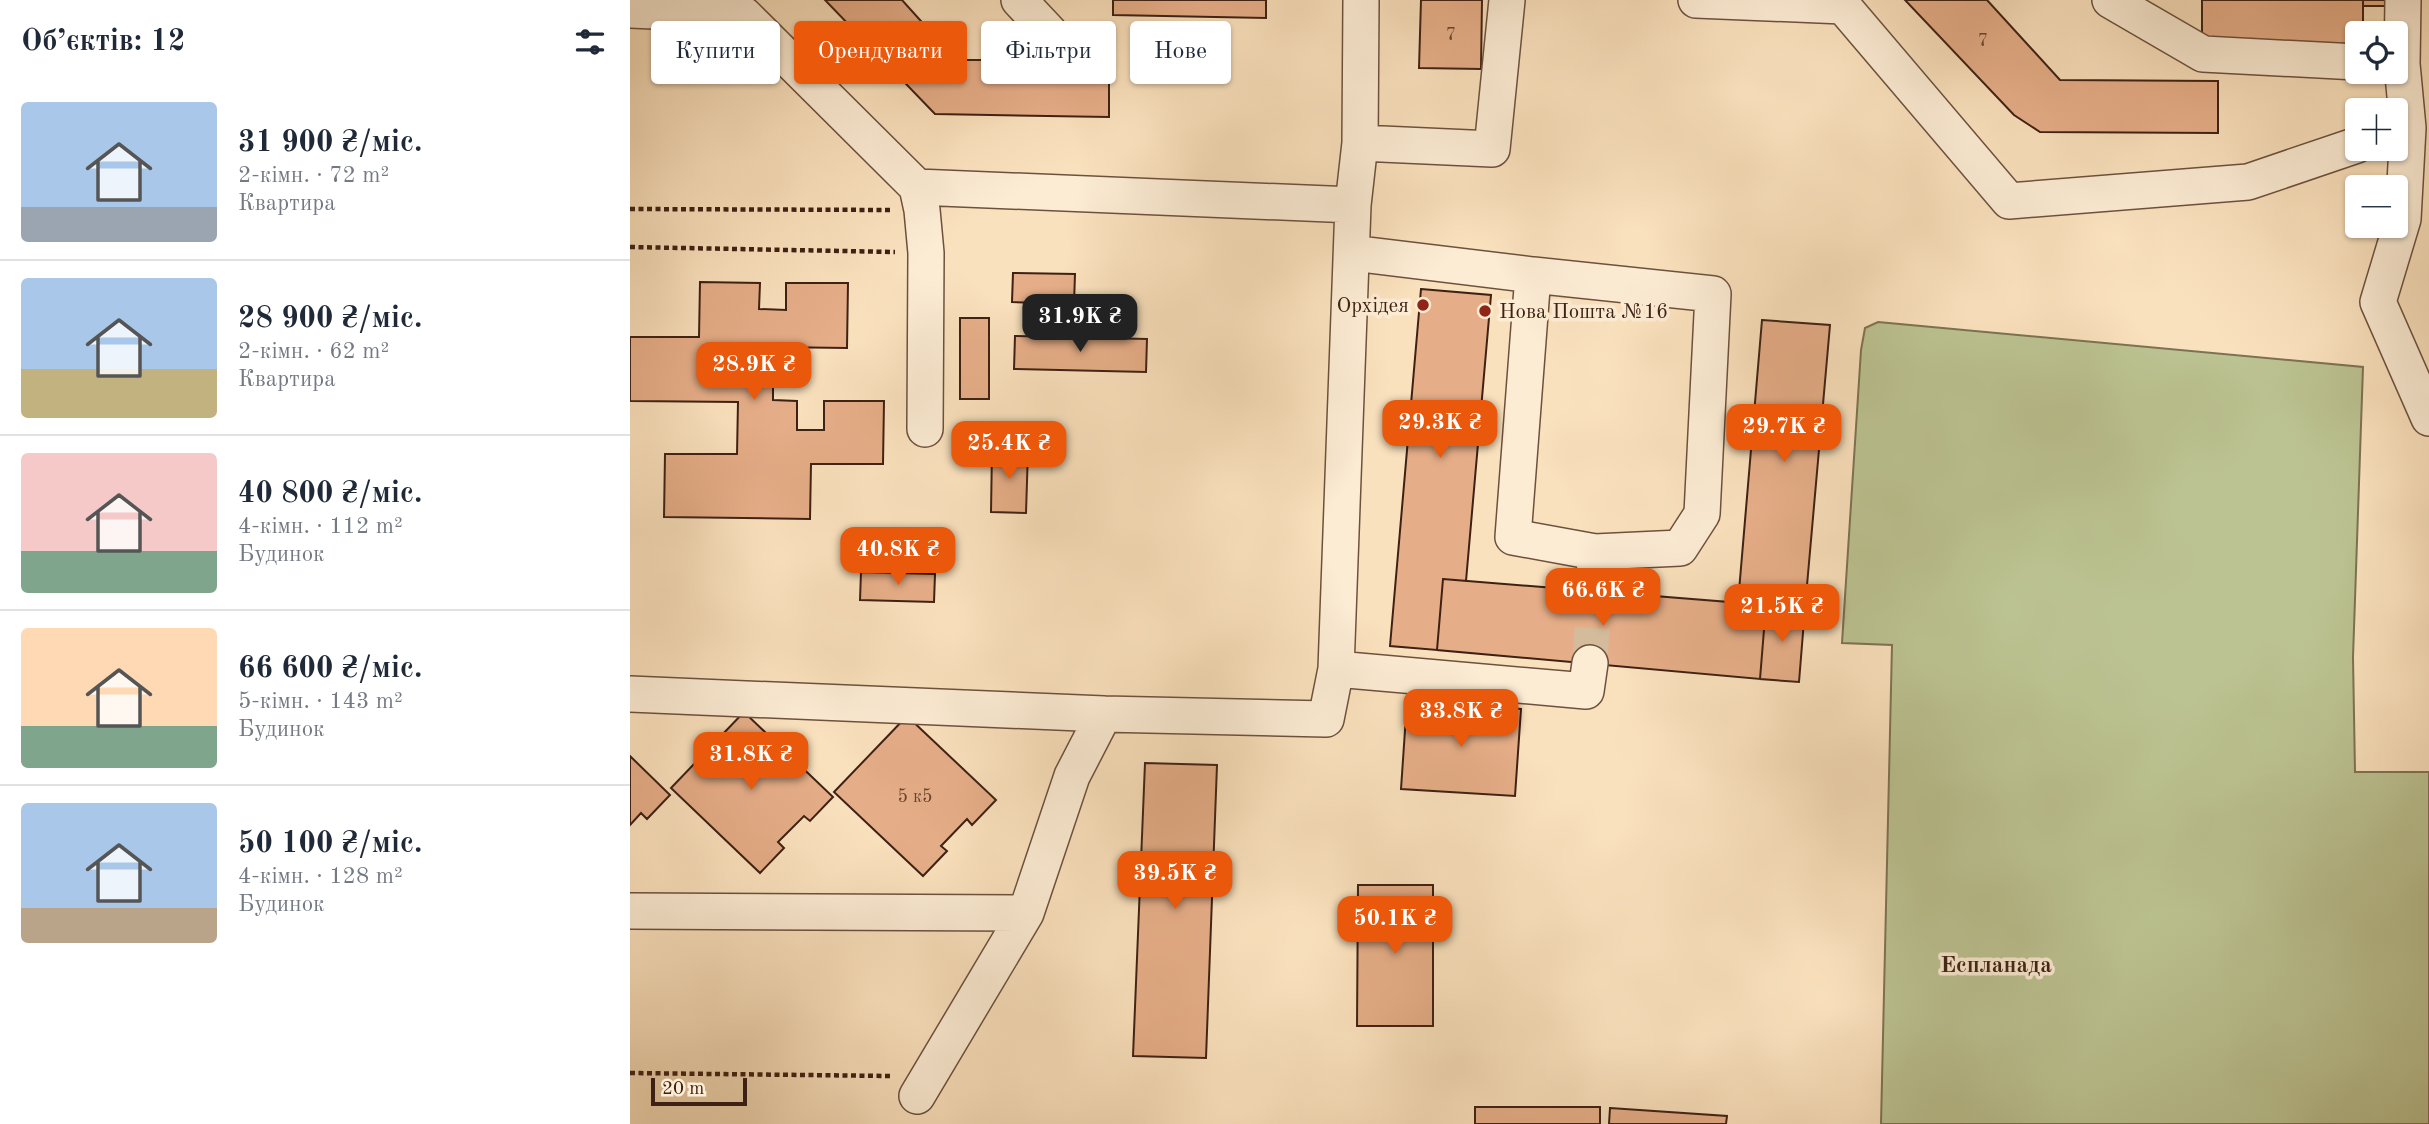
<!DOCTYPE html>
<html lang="uk">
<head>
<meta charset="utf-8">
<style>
	:root { --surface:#fff; --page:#f2f2f3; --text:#1f2937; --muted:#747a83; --line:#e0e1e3; --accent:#ea580c }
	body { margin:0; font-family:"Old Standard TT",serif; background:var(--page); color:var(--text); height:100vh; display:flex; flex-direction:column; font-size:26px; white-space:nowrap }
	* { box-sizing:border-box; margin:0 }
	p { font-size:23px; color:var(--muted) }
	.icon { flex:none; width:38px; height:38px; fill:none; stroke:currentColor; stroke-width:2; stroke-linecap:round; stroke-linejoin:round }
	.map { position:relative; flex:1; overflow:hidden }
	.panel { display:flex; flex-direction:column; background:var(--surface); width:630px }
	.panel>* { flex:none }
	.guide { position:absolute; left:21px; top:21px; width:665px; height:63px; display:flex; gap:14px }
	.controls { position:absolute; left:1715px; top:21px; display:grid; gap:14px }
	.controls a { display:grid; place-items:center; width:63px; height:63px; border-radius:7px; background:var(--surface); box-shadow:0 2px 5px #0004; font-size:35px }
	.scale { position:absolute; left:21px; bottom:18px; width:96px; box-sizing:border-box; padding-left:7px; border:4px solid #3e2114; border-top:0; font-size:19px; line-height:24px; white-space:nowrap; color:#3e2114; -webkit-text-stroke:5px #fcecd4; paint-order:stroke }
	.price { position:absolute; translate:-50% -60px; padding:0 16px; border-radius:14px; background:var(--accent); color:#fff; font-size:23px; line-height:46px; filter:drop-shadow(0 2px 4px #0008) }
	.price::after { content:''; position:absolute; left:50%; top:42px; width:21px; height:16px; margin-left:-10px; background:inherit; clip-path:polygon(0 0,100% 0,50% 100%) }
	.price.active { background:#222; color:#fff }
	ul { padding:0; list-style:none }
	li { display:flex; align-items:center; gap:21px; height:175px; padding:0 21px }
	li+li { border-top:2px solid var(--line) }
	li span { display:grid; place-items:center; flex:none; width:196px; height:140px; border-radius:7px; color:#555 }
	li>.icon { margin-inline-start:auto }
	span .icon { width:84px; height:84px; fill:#fffc; stroke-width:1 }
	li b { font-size:30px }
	h2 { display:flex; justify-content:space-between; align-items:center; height:84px; padding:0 21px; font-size:30px }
	.chip { padding:0 24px; border-radius:7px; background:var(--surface); box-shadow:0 2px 5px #0004; font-size:24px; line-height:63px }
	.chip.active { background:var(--accent); color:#fff }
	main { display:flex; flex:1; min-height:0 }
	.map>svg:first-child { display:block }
	.green { fill:#bcc392; stroke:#7d7253; stroke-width:2 }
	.building { fill:#e6ae88; stroke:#3e2114; stroke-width:2 }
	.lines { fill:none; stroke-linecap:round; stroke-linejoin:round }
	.minor-tunnel { stroke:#d4bb9b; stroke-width:35; stroke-dasharray:35 18; stroke-linecap:butt }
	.minor-casing { stroke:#6d513e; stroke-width:38 }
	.path { stroke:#3e2114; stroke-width:4.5; stroke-dasharray:5 3.5; stroke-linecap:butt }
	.minor { stroke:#fcecd4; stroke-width:35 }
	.poi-dot { fill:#8f2418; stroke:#fcecd4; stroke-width:2.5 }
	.labels { text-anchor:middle; stroke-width:7; stroke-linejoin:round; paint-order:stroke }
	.number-label { font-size:18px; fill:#684431 }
	.poi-label { font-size:21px; fill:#3e2114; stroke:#fcecd4; text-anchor:end }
	.neighbourhood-label { font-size:23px; font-weight:bold; fill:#3e2114; stroke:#fcecd4 }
</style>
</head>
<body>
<main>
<section class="panel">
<h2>Об’єктів: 12<svg class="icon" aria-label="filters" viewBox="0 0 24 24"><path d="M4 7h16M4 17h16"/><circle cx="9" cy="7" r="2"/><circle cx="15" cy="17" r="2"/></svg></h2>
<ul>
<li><span style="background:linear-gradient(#a9c7e8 75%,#9aa5b1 0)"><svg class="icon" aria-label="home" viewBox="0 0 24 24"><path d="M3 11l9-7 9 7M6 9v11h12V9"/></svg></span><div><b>31 900 ₴/міс.</b><p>2-кімн. · 72 m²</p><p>Квартира</p></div></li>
<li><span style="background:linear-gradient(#a9c7e8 65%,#c2b280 0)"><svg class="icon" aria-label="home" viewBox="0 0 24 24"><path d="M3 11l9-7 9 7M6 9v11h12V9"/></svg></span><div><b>28 900 ₴/міс.</b><p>2-кімн. · 62 m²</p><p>Квартира</p></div></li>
<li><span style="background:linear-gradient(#f6c9c9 70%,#7fa58c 0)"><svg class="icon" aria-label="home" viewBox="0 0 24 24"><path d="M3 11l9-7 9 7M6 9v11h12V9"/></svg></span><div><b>40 800 ₴/міс.</b><p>4-кімн. · 112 m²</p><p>Будинок</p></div></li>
<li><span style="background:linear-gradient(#ffd9b3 70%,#7fa58c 0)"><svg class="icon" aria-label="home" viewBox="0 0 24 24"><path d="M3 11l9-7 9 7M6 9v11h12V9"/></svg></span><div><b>66 600 ₴/міс.</b><p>5-кімн. · 143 m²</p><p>Будинок</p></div></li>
<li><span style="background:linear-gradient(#a9c7e8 75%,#b9a48a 0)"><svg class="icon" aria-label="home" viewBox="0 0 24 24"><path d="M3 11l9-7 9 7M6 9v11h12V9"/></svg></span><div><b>50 100 ₴/міс.</b><p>4-кімн. · 128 m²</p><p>Будинок</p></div></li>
</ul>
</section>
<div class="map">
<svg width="1799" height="1124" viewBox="0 0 1799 1124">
	<rect width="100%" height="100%" fill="#fae1bd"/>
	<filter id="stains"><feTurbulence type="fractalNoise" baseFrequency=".00286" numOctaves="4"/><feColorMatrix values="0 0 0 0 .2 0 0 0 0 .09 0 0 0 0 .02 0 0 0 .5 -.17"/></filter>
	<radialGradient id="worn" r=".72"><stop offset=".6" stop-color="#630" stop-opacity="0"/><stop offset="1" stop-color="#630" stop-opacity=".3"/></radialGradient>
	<!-- green -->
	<path class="green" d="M1248,322L1733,367L1723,657L1725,772H1799V1124H1251L1262,645L1212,643L1231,350L1235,328Z"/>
	<!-- building -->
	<path class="building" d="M195,0H272L326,60H479V117L305,114Z
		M483,0H636V18L483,15Z
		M791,0H852L851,69L789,68Z
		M1275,0H1357L1430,80L1588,81V133L1410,132L1384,115Z
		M1572,0H1733V33H1727V44L1572,41Z
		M1733,0H1761V6H1733Z
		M383,273L445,274L444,304L382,302Z
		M70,282L130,283L129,309L156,310V283H218L217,348L143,347V400L167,401V430H194V401H254L253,464H181L180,519L34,517L35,454H107L108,402L0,401V337H69Z
		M791,289L861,295L836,581L813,579L807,650L760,646Z
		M330,318H359V399H330Z
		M1132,320L1200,325L1175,608L1108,603Z
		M385,336L517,339L516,372L384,369Z
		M362,450H398L396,513L361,512Z
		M231,572L305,574L304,602L230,600Z
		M813,579L1136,605L1130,679L807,650Z
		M1136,605L1175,608L1169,682L1130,679Z
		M777,701L891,709L885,796L771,789Z
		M114,712L203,797L180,821L174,816L148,842L154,848L130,873L41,788Z
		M277,716L366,800L342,825L337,819L311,846L317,851L293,876L204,792Z
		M0,756L40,795L17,819L11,813L0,825Z
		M515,763L587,765L576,1058L503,1056Z
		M728,885H803V1026H727Z
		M845,1107H970V1124H845Z
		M980,1108L1097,1116L1096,1124H979Z"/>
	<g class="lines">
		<!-- minor-tunnel -->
		<path class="minor-tunnel" d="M960,663L964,591"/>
		<defs>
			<path id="minor" d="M389,0L420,33
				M1066,0L1213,6L1379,201L1618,182L1727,145
				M1480,0L1573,54L1727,62
				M1773,0L1772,64L1778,128L1773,219L1748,302L1799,418
				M0,10L114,15L287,187L723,205
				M730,143L862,149L877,0
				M287,187L292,210L296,253L295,429
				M722,253L903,275L883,537L965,552L964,591
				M903,275L1083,294L1072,514L1050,548L965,552
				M706,669L956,691L960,663
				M0,694L474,714
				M0,911L396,913
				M287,1096L396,913L442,776L474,714L696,719L706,669L723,205L730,143L731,0"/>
		</defs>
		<!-- minor casing -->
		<use href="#minor" class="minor-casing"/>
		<!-- path -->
		<path class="path" d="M0,209L260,210
			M0,247L265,252
			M0,1073L260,1076"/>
		<!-- minor -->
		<use href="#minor" class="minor"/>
	</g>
	<!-- markers -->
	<g class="poi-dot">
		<circle cx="793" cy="305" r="7"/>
		<circle cx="855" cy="311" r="7"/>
	</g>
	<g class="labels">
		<!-- number labels -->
		<g class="number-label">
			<text x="821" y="40">7</text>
			<text x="1353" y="46">7</text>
			<text x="285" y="802">5 к5</text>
		</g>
		<!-- poi labels -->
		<g class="poi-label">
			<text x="779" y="312">Орхідея</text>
			<text x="869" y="318" text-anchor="start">Нова Пошта №16</text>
		</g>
		<!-- neighbourhood labels -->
		<g class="neighbourhood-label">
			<text x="1366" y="972">Еспланада</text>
		</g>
	</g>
	<rect width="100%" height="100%" filter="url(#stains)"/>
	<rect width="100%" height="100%" fill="url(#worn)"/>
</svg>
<div class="controls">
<a><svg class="icon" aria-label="locate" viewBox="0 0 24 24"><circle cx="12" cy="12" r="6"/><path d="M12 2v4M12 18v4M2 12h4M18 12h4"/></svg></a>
<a>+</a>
<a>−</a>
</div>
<div class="scale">20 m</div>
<b class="price active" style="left:450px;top:354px">31.9K ₴</b>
<b class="price" style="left:124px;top:402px">28.9K ₴</b>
<b class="price" style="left:810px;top:460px">29.3K ₴</b>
<b class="price" style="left:1154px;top:464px">29.7K ₴</b>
<b class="price" style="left:379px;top:481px">25.4K ₴</b>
<b class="price" style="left:268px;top:587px">40.8K ₴</b>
<b class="price" style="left:973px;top:628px">66.6K ₴</b>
<b class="price" style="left:1152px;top:644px">21.5K ₴</b>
<b class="price" style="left:831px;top:749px">33.8K ₴</b>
<b class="price" style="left:121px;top:792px">31.8K ₴</b>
<b class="price" style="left:545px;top:911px">39.5K ₴</b>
<b class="price" style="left:765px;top:956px">50.1K ₴</b>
<div class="guide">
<a class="chip">Купити</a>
<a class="chip active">Орендувати</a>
<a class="chip">Фільтри</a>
<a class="chip">Нове</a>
</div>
</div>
</main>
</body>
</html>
